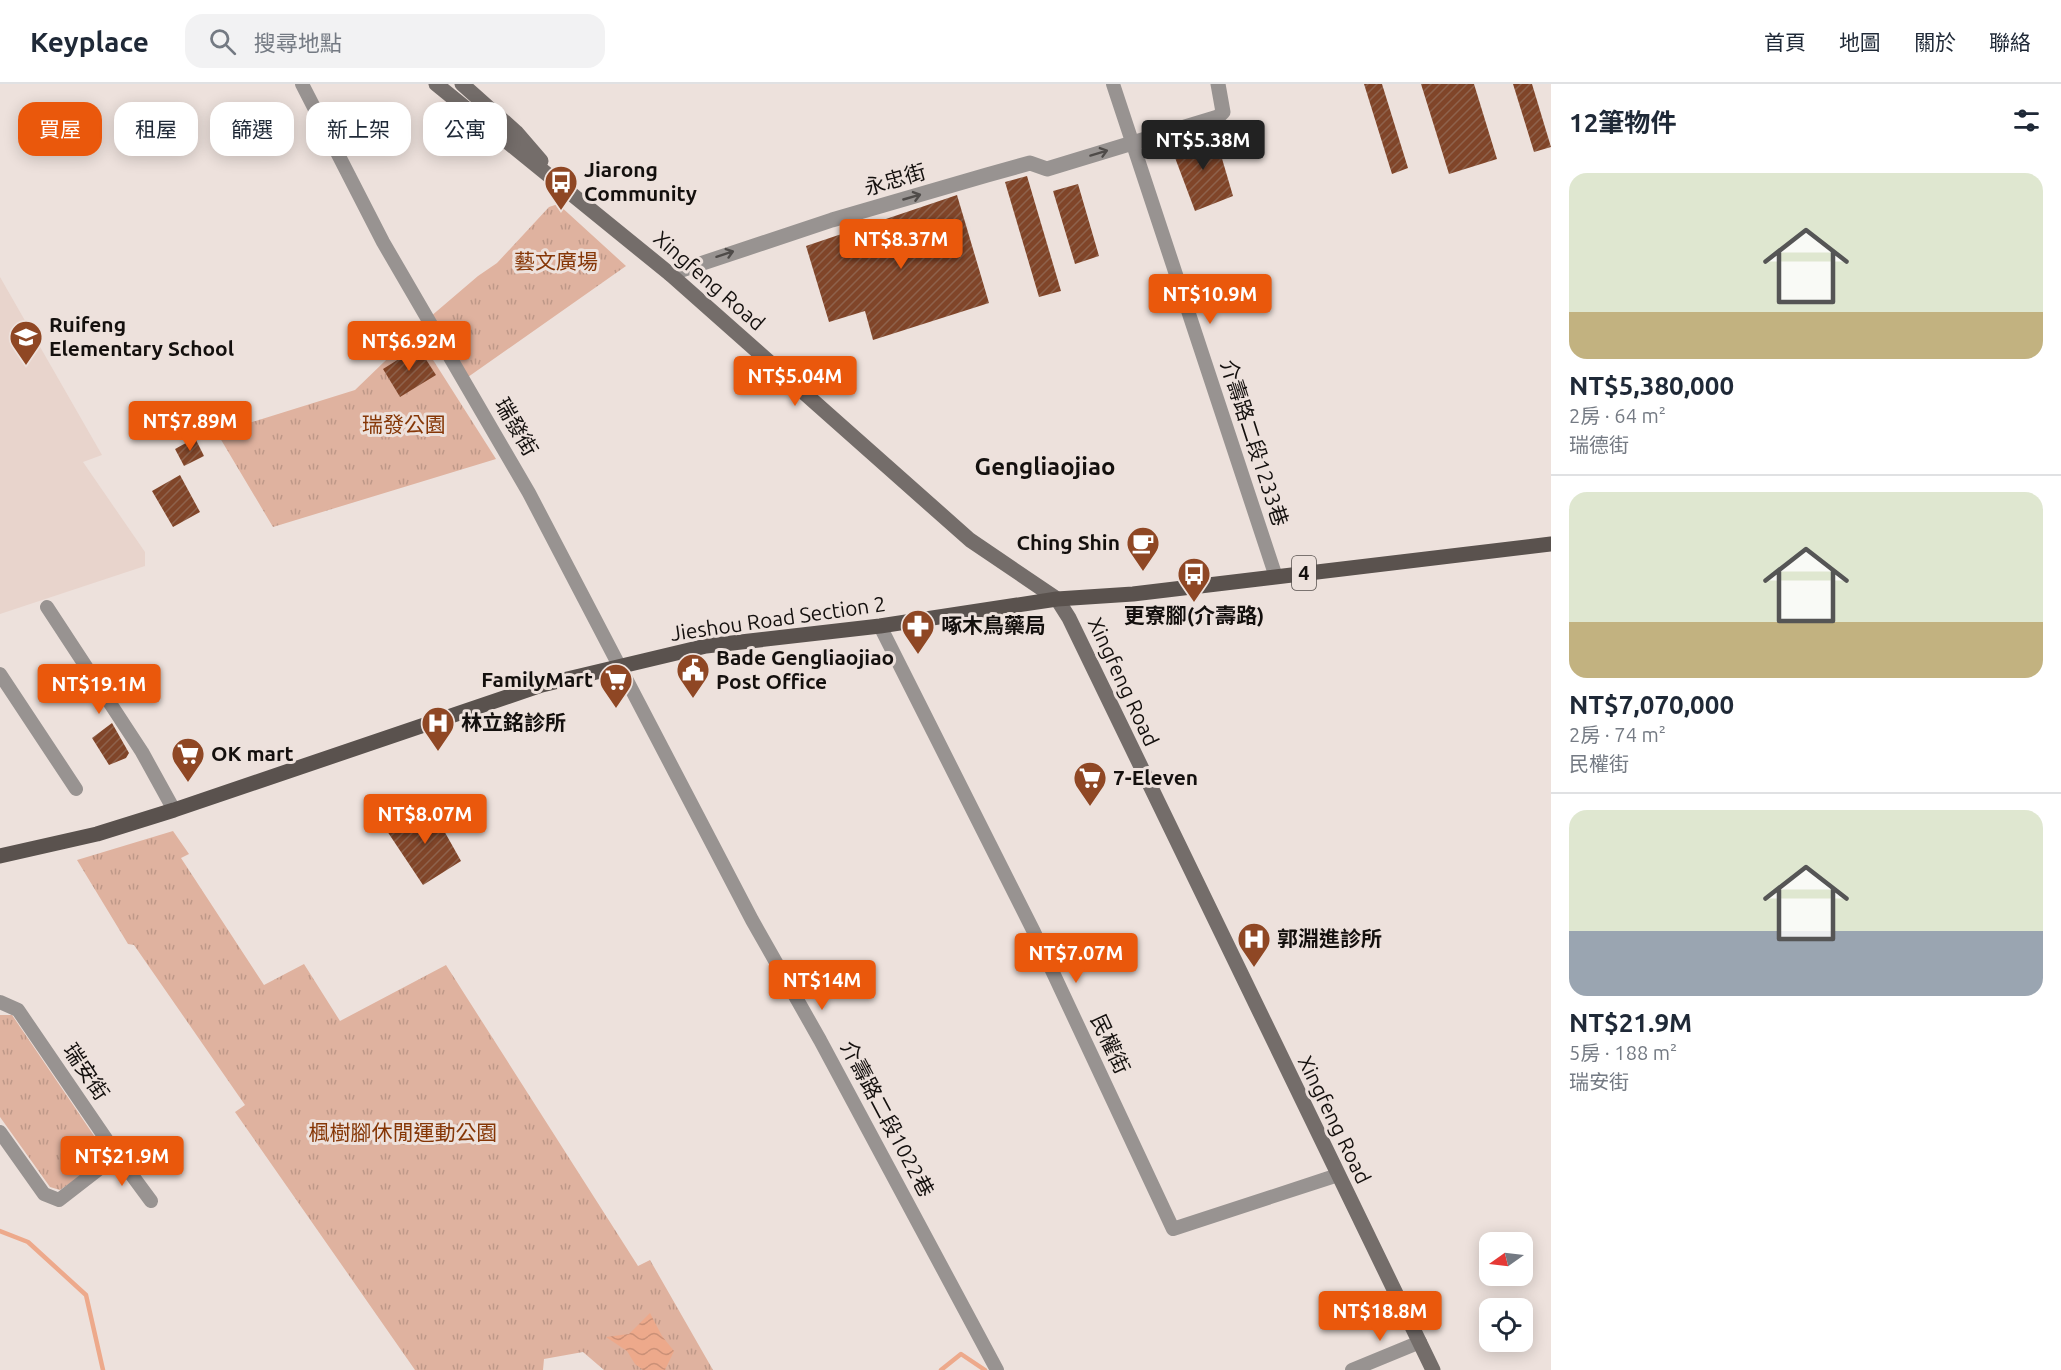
<!DOCTYPE html>
<html lang="zh-TW">
<head>
<meta charset="utf-8">
<style>
	:root { --surface:#fff; --page:#f2f2f3; --text:#1f2937; --muted:#747a83; --line:#e0e1e3; --accent:#ea580c }
	body { margin:0; font-family:Ubuntu,"Noto Sans TC",sans-serif; background:var(--page); color:var(--text); height:100vh; display:flex; flex-direction:column; font-size:22px; white-space:nowrap }
	* { box-sizing:border-box; margin:0 }
	p { font-size:20px; color:var(--muted) }
	.icon { flex:none; width:33px; height:33px; fill:none; stroke:currentColor; stroke-width:2; stroke-linecap:round; stroke-linejoin:round }
	.map { position:relative; flex:1; overflow:hidden }
	.drawer { display:flex; flex-direction:column; background:var(--surface); width:510px }
	.drawer>* { flex:none }
	.top-card { position:absolute; left:18px; top:18px; width:570px; height:54px; display:flex; gap:12px }
	.needle { width:39px; rotate:256deg }
	.buttons { position:absolute; left:1479px; top:1148px; display:grid; gap:12px }
	.buttons a { display:grid; place-items:center; width:54px; height:54px; border-radius:12px; background:var(--surface); box-shadow:0 3px 15px #0003; font-size:30px }
	.price { position:absolute; translate:-50% -51px; padding:0 14px; border-radius:6px; background:var(--accent); color:#fff; font-size:20px; line-height:39px; filter:drop-shadow(0 2px 3px #0008) }
	.price::after { content:''; position:absolute; left:50%; top:36px; width:18px; height:14px; margin-left:-9px; background:inherit; clip-path:polygon(0 0,100% 0,50% 100%) }
	.price.selected { background:#222; color:#fff }
	ul { padding:0; list-style:none }
	li { display:grid; align-content:center; gap:12px; height:318px; padding:0 18px }
	li+li { border-top:2px solid var(--line) }
	li span { display:grid; place-items:center; height:186px; border-radius:18px; color:#555 }
	li>.icon { margin-inline-start:auto }
	span .icon { width:108px; height:108px; fill:#fffc; stroke-width:1 }
	li b { font-size:26px }
	h2 { display:flex; justify-content:space-between; align-items:center; height:72px; padding:0 18px; font-size:26px }
	.tag { padding:0 21px; border-radius:18px; background:var(--surface); box-shadow:0 3px 15px #0003; font-size:21px; line-height:54px }
	.tag.selected { background:var(--accent); color:#fff }
	header { display:flex; align-items:center; gap:36px; box-sizing:border-box; height:84px; padding:0 30px; background:var(--surface); border-bottom:2px solid var(--line) }
	header strong { font-size:28px }
	nav { display:flex; gap:33px; margin-inline-start:auto; font-size:21px }
	.search { width:420px; height:54px; background:var(--page); display:flex; align-items:center; gap:15px; box-sizing:border-box; padding:0 21px; border-radius:18px; color:var(--muted); font-size:22px }
	main { display:flex; flex:1; min-height:0 }
	.map>svg:first-child { display:block }
	.built { fill:#e8d4cc }
	.park { fill:url(#park-tufts) }
	.water { fill:url(#water-waves) }
	.lines { fill:none; stroke-linecap:round; stroke-linejoin:round }
	.stream { stroke:#eda98b; stroke-width:4.5 }
	.building { fill:url(#building-hatch) }
	.minor { stroke:#989391; stroke-width:14 }
	.tertiary { stroke:#989391; stroke-width:15 }
	.secondary { stroke:#746d6a; stroke-width:15 }
	.primary { stroke:#5a524e; stroke-width:15 }
	.oneway { stroke:#4f4b49 }
	.labels { text-anchor:middle; stroke-width:6; stroke-linejoin:round; paint-order:stroke }
	.shield { fill:#ede1dc; stroke:#554f4c; stroke-width:1.5 }
	.shield-label { font-size:20px; font-weight:bold; fill:#14100e }
	.poi-label { font-size:21px; font-weight:bold; fill:#14100e; stroke:#ede1dc; text-anchor:start }
	.street-label { font-size:21px; fill:#14100e; stroke:#ede1dc }
	.park-label { font-size:21px; fill:#853606; stroke:#ede1dc }
	.quarter-label { font-size:24px; font-weight:bold; fill:#14100e; stroke:#ede1dc }
</style>
</head>
<body>
<header>
<strong>Keyplace</strong>
<div class="search"><svg class="icon" aria-label="search" viewBox="0 0 24 24"><circle cx="10" cy="10" r="6"/><path d="M15 15l6 6"/></svg>搜尋地點</div>
<nav><a>首頁</a><a>地圖</a><a>關於</a><a>聯絡</a></nav>
</header>
<main>
<div class="map">
<svg width="1551" height="1286" viewBox="0 0 1551 1286">
	<defs>
		<pattern id="park-tufts" width="24" height="20" patternUnits="userSpaceOnUse" patternTransform="scale(1.5)"><rect width="24" height="20" fill="#dfb29f"/><path d="M3 7l-1-3M5 7V3M7 7l1-3M15 17l-1-3M17 17v-4M19 17l1-3" fill="none" stroke="#be9888"/></pattern>
		<pattern id="water-waves" width="16" height="10" patternUnits="userSpaceOnUse" patternTransform="scale(1.5)"><rect width="16" height="10" fill="#eda98b"/><path d="M0 5q4-4 8 0t8 0" fill="none" stroke="#ca9077"/></pattern>
		<pattern id="building-hatch" width="6" height="6" patternUnits="userSpaceOnUse" patternTransform="scale(1.5)"><rect width="6" height="6" fill="#804529"/><path d="M-1 1l2-2M0 6l6-6M5 7l2-2" fill="none" stroke="#8e624c"/></pattern>
	</defs>
	<rect width="100%" height="100%" fill="#ede1dc"/>
	<!-- built -->
	<path class="built" d="M0,193L102,371L83,378L145,468V482L0,530Z"/>
	<!-- park -->
	<path class="park" d="M558,120L626,182L468,293L430,233L478,192L497,179L549,123Z
		M413,250L421,257L496,375L273,443L217,349L355,306Z
		M173,747L189,770L181,774L264,901L304,880L340,937L446,881L638,1182L650,1176L713,1286H604L583,1268L544,1275L543,1286H415L235,1028L245,1021L134,861L128,860L77,776Z
		M0,931H12L103,1065L102,1077L60,1106L50,1103L0,1033Z"/>
	<!-- water -->
	<path class="water" d="M650,1229L662,1252L674,1267L665,1286H643L635,1280L627,1267L606,1253L629,1250Z"/>
	<g class="lines">
		<!-- stream -->
		<path class="stream" d="M0,1147L28,1158L86,1211L103,1286
			M941,1286L961,1270L985,1286"/>
	</g>
	<!-- building -->
	<path class="building" d="M1364,0H1382L1408,84L1392,90Z
		M1421,0H1474L1497,75L1449,90Z
		M1513,0H1532L1551,63L1534,68Z
		M1210,49L1215,62L1218,61L1233,112L1195,127L1171,63Z
		M1027,92L1061,207L1039,213L1005,98Z
		M1078,100L1099,172L1075,180L1053,107Z
		M957,111L989,219L873,256L865,227L829,238L806,162Z
		M418,263L436,291L400,313L383,285Z
		M195,354L204,372L184,382L175,365Z
		M180,391L200,428L173,443L152,407Z
		M112,639L129,669L126,674L109,681L92,654Z
		M429,720L461,777L423,801L387,747Z"/>
	<g class="lines">
		<!-- minor -->
		<path class="minor" d="M302,0L383,158L529,409L752,836L820,956L997,1286
			M1113,0L1276,493
			M47,523L142,668L174,726
			M880,542L1034,848L1173,1145L1338,1091
			M0,590L76,705
			M0,918L18,926L117,1071L59,1116L44,1110L0,1048
			M117,1071L151,1117
			M1352,1286L1420,1258"/>
		<!-- tertiary -->
		<path class="tertiary" d="M670,190L832,136L987,91L1030,79L1047,85L1218,33L1223,28L1218,0"/>
		<!-- secondary -->
		<path class="secondary" d="M436,0L670,190L970,456L1057,515L1069,534L1433,1286
			M462,0L516,48L541,77"/>
		<!-- primary -->
		<path class="primary" d="M0,772L97,750L174,726L542,601L706,562L880,542L1057,515L1133,510L1551,460"/>
	</g>
	<!-- one-way arrows -->
	<defs><path id="oneway-shaft" d="M-6 0H5M1.5-3L5.5 0L1.5 3" fill="none" stroke-width="1.6" stroke-linecap="round" stroke-linejoin="round" transform="scale(1.5)"/></defs>
	<g class="oneway">
		<use href="#oneway-shaft" transform="translate(1099 69) rotate(-17)"/>
		<use href="#oneway-shaft" transform="translate(912 113) rotate(-16)"/>
		<use href="#oneway-shaft" transform="translate(725 170) rotate(-18)"/>
	</g>
	<!-- icons -->
	<defs>
		<symbol id="bus-pin" viewBox="-11 -11 22 30"><path d="M0 17L-7.5 6A9.5 9.5 0 1 1 7.5 6Z" fill="#8f4724" stroke="#ede1dc"/><path d="M-5-6H5V4H4V6H2V4H-2V6H-4V4H-5ZM-3.5-4V0h7V-4ZM-3.5 1.2v1.5H-2V1.2ZM2 1.2v1.5H3.5V1.2Z" fill="#fff"/></symbol>
		<symbol id="school-pin" viewBox="-11 -11 22 30"><path d="M0 17L-7.5 6A9.5 9.5 0 1 1 7.5 6Z" fill="#8f4724" stroke="#ede1dc"/><path d="M0-5L7-2L0 1L-7-2ZM-4 1L0 2.5L4 1V4Q0 6-4 4Z" fill="#fff"/></symbol>
		<symbol id="cafe-pin" viewBox="-11 -11 22 30"><path d="M0 17L-7.5 6A9.5 9.5 0 1 1 7.5 6Z" fill="#8f4724" stroke="#ede1dc"/><path d="M-5.5-4.5H6V0H3Q3 3.5 0 3.5H-2.5Q-5.5 3.5-5.5 0ZM3-3.2v2h1.7v-2ZM-6 4.5H4V6H-6Z" fill="#fff"/></symbol>
		<symbol id="pharmacy-pin" viewBox="-11 -11 22 30"><path d="M0 17L-7.5 6A9.5 9.5 0 1 1 7.5 6Z" fill="#8f4724" stroke="#ede1dc"/><path d="M-2-6h4v4h4v4h-4v4h-4v-4h-4v-4h4Z" fill="#fff"/></symbol>
		<symbol id="civic-pin" viewBox="-11 -11 22 30"><path d="M0 17L-7.5 6A9.5 9.5 0 1 1 7.5 6Z" fill="#8f4724" stroke="#ede1dc"/><path d="M-.6-6.5H3V-4.5H.6V-3L4-1V1h2V6H-6V1h2V-1L-.6-3ZM-1.2 2.5V6h2.4V2.5Z" fill="#fff"/></symbol>
		<symbol id="supermarket-pin" viewBox="-11 -11 22 30"><path d="M0 17L-7.5 6A9.5 9.5 0 1 1 7.5 6Z" fill="#8f4724" stroke="#ede1dc"/><path d="M-6-5.5h2.5l.6 2H6L4.5 2H-2.5L-4.4-4H-6ZM-1.5 3.2a1.3 1.3 0 1 0 .1 0ZM3 3.2a1.3 1.3 0 1 0 .1 0Z" fill="#fff"/></symbol>
		<symbol id="hospital-pin" viewBox="-11 -11 22 30"><path d="M0 17L-7.5 6A9.5 9.5 0 1 1 7.5 6Z" fill="#8f4724" stroke="#ede1dc"/><path d="M-5-5h3v3.5h4V-5h3V5h-3V1.5h-4V5h-3Z" fill="#fff"/></symbol>
	</defs>
	<g fill-rule="evenodd">
		<use href="#bus-pin" x="542" y="79" width="38" height="52"/>
		<use href="#school-pin" x="7" y="234" width="38" height="52"/>
		<use href="#cafe-pin" x="1124" y="440" width="38" height="52"/>
		<use href="#bus-pin" x="1175" y="471" width="38" height="52"/>
		<use href="#pharmacy-pin" x="899" y="523" width="38" height="52"/>
		<use href="#civic-pin" x="674" y="567" width="38" height="52"/>
		<use href="#supermarket-pin" x="597" y="577" width="38" height="52"/>
		<use href="#hospital-pin" x="419" y="620" width="38" height="52"/>
		<use href="#supermarket-pin" x="169" y="651" width="38" height="52"/>
		<use href="#supermarket-pin" x="1071" y="675" width="38" height="52"/>
		<use href="#hospital-pin" x="1235" y="836" width="38" height="52"/>
	</g>
	<g class="labels">
		<!-- shield labels -->
		<rect class="shield" x="1292" y="472" width="24" height="34" rx="4.5"/>
		<g class="shield-label">
			<text x="1304" y="496">4</text>
		</g>
		<!-- poi labels -->
		<g class="poi-label">
			<text x="584" y="93">Jiarong<tspan x="584" dy="24">Community</tspan></text>
			<text x="49" y="248">Ruifeng<tspan x="49" dy="24">Elementary School</tspan></text>
			<text x="1120" y="466" text-anchor="end">Ching Shin</text>
			<text x="1194" y="539" text-anchor="middle">更寮腳(介壽路)</text>
			<text x="941" y="549">啄木鳥藥局</text>
			<text x="716" y="581">Bade Gengliaojiao<tspan x="716" dy="24">Post Office</tspan></text>
			<text x="593" y="603" text-anchor="end">FamilyMart</text>
			<text x="461" y="646">林立銘診所</text>
			<text x="211" y="677">OK mart</text>
			<text x="1113" y="701">7-Eleven</text>
			<text x="1277" y="862">郭淵進診所</text>
		</g>
		<!-- street labels -->
		<g class="street-label">
			<text transform="translate(895 96) rotate(-16)" y="7">永忠街</text>
			<text transform="translate(709 197) rotate(41)" y="7">Xingfeng Road</text>
			<text transform="translate(516 343) rotate(60)" y="7">瑞發街</text>
			<text transform="translate(1254 359) rotate(72)" y="7">介壽路二段1233巷</text>
			<text transform="translate(778 535) rotate(-8)" y="7">Jieshou Road Section 2</text>
			<text transform="translate(1123 598) rotate(65)" y="7">Xingfeng Road</text>
			<text transform="translate(1110 960) rotate(65)" y="7">民權街</text>
			<text transform="translate(86 988) rotate(56)" y="7">瑞安街</text>
			<text transform="translate(887 1035) rotate(62)" y="7">介壽路二段1022巷</text>
			<text transform="translate(1334 1036) rotate(64)" y="7">Xingfeng Road</text>
		</g>
		<!-- park labels -->
		<g class="park-label">
			<text x="556" y="185">藝文廣場</text>
			<text x="404" y="348">瑞發公園</text>
			<text x="403" y="1056">楓樹腳休閒運動公園</text>
		</g>
		<!-- quarter labels -->
		<g class="quarter-label">
			<text x="1045" y="391">Gengliaojiao</text>
		</g>
	</g>
</svg>
<div class="buttons">
<a><svg class="needle" viewBox="-14 -14 28 28"><path d="M0-13l5 13h-10z" fill="#e53935"/><path d="M0 13l5-13h-10z" fill="#747a83"/></svg></a>
<a><svg class="icon" aria-label="locate" viewBox="0 0 24 24"><circle cx="12" cy="12" r="6"/><path d="M12 2v4M12 18v4M2 12h4M18 12h4"/></svg></a>
</div>
<b class="price selected" style="left:1203px;top:87px">NT$5.38M</b>
<b class="price" style="left:901px;top:186px">NT$8.37M</b>
<b class="price" style="left:1210px;top:241px">NT$10.9M</b>
<b class="price" style="left:409px;top:288px">NT$6.92M</b>
<b class="price" style="left:795px;top:323px">NT$5.04M</b>
<b class="price" style="left:190px;top:368px">NT$7.89M</b>
<b class="price" style="left:99px;top:631px">NT$19.1M</b>
<b class="price" style="left:425px;top:761px">NT$8.07M</b>
<b class="price" style="left:1076px;top:900px">NT$7.07M</b>
<b class="price" style="left:822px;top:927px">NT$14M</b>
<b class="price" style="left:122px;top:1103px">NT$21.9M</b>
<b class="price" style="left:1380px;top:1258px">NT$18.8M</b>
<div class="top-card">
<a class="tag selected">買屋</a>
<a class="tag">租屋</a>
<a class="tag">篩選</a>
<a class="tag">新上架</a>
<a class="tag">公寓</a>
</div>
</div>
<section class="drawer">
<h2>12筆物件<svg class="icon" aria-label="filters" viewBox="0 0 24 24"><path d="M4 7h16M4 17h16"/><circle cx="9" cy="7" r="2"/><circle cx="15" cy="17" r="2"/></svg></h2>
<ul>
<li><span style="background:linear-gradient(#dfe7d0 75%,#c2b280 0)"><svg class="icon" aria-label="home" viewBox="0 0 24 24"><path d="M3 11l9-7 9 7M6 9v11h12V9"/></svg></span><div><b>NT$5,380,000</b><p>2房 · 64 m²</p><p>瑞德街</p></div></li>
<li><span style="background:linear-gradient(#dfe7d0 70%,#c2b280 0)"><svg class="icon" aria-label="home" viewBox="0 0 24 24"><path d="M3 11l9-7 9 7M6 9v11h12V9"/></svg></span><div><b>NT$7,070,000</b><p>2房 · 74 m²</p><p>民權街</p></div></li>
<li><span style="background:linear-gradient(#dfe7d0 65%,#9aa5b1 0)"><svg class="icon" aria-label="home" viewBox="0 0 24 24"><path d="M3 11l9-7 9 7M6 9v11h12V9"/></svg></span><div><b>NT$21.9M</b><p>5房 · 188 m²</p><p>瑞安街</p></div></li>
</ul>
</section>
</main>
</body>
</html>
